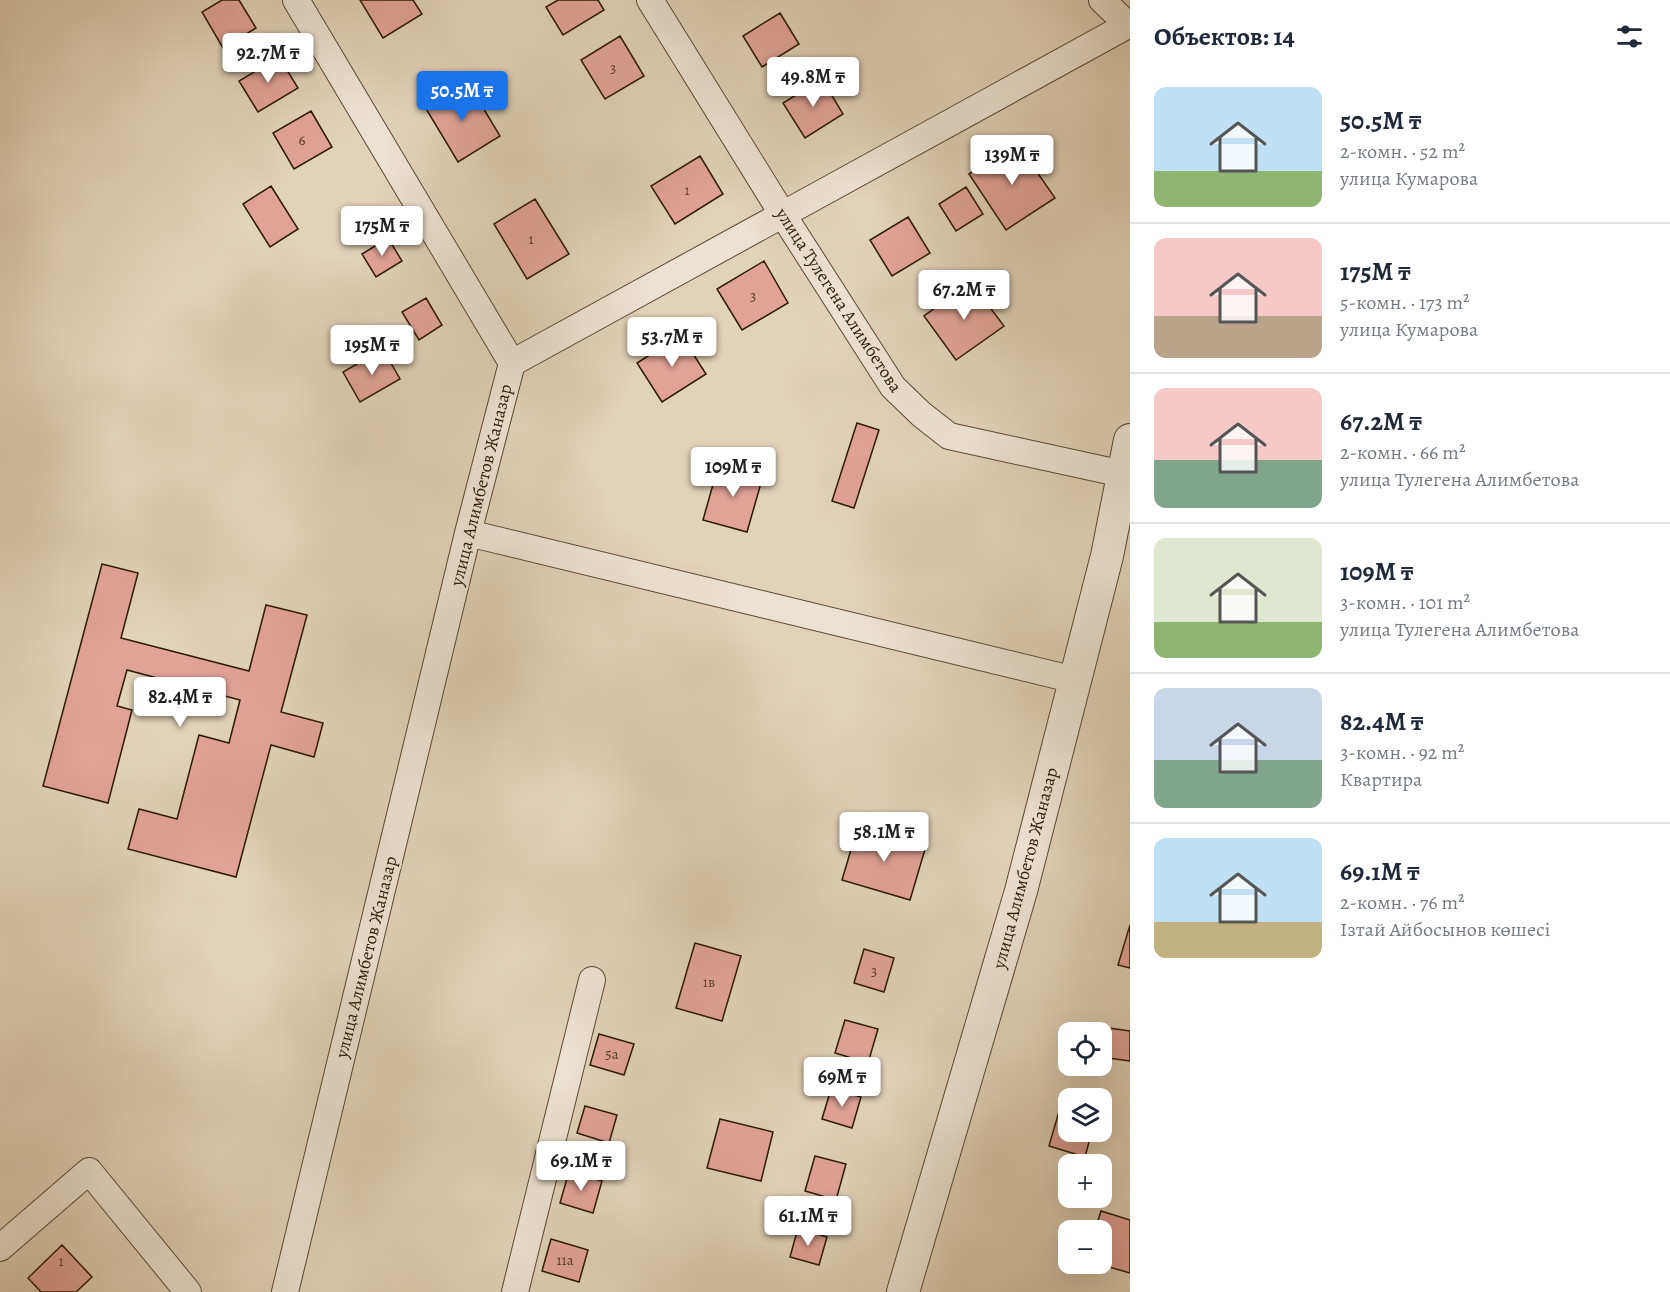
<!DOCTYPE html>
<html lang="ru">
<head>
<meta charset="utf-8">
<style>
	:root { --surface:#fff; --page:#f2f2f3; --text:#1f2937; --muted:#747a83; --line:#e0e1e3; --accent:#1a73e8 }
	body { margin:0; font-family:Alegreya,serif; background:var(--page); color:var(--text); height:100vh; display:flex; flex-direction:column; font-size:22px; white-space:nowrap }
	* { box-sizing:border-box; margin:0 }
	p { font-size:20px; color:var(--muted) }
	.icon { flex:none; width:33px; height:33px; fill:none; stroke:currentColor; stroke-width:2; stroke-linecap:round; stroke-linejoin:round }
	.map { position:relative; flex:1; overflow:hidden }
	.details { display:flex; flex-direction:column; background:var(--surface); width:540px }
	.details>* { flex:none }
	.tools { position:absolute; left:1058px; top:1022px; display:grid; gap:12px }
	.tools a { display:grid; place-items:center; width:54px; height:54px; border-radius:12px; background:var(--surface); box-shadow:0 6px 24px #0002; font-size:30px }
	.price { position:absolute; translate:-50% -51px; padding:0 14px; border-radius:6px; background:#fff; color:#222; font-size:20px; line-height:39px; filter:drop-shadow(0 2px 3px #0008) }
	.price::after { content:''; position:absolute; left:50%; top:36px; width:18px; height:14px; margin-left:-9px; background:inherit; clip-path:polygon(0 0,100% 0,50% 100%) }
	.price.active { background:var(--accent); color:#fff }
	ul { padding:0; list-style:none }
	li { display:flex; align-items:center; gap:18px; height:150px; padding:0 24px }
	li+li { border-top:2px solid var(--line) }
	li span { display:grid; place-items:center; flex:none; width:168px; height:120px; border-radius:12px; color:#555 }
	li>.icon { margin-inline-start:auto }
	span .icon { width:72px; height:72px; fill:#fffc; stroke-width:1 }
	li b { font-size:26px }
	h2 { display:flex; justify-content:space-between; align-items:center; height:72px; padding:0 24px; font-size:26px }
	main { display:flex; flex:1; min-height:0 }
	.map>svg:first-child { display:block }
	.building { fill:#e2a397; stroke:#2b1a03; stroke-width:1.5 }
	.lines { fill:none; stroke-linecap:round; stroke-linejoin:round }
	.minor-casing { stroke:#594830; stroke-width:28 }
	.tertiary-casing { stroke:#594830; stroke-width:34 }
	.minor { stroke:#ece2d1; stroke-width:26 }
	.tertiary { stroke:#ece2d1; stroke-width:32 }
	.labels { text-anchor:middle; stroke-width:4.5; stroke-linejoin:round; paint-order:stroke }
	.number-label { font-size:15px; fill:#593c28 }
	.street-label { font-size:18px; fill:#2b1a03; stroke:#ece2d1 }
</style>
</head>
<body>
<main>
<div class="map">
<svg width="1130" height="1292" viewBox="0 0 1130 1292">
	<rect width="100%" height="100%" fill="#e2d2b8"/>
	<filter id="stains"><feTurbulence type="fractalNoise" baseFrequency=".00333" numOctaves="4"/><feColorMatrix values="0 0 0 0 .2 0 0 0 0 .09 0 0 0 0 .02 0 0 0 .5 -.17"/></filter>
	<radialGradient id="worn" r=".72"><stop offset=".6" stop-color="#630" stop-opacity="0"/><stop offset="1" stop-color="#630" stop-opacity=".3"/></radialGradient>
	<!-- building -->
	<path class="building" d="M222,0H239L256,28L223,48L202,12Z
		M360,0H413L422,14L383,38Z
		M558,0H598L604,10L563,35L546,7Z
		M780,13L799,44L762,67L743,36Z
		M620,36L644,76L605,99L581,60Z
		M279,57L298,88L258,112L239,81Z
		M822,79L843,114L805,138L783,103Z
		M467,81L500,136L458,162L425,107Z
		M311,111L332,147L294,169L273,133Z
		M1017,143L1055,198L1006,230L969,174Z
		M700,156L723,194L675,224L651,186Z
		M271,186L298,229L270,247L243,204Z
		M966,187L983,214L956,231L939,204Z
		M535,199L569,254L527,279L494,224Z
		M908,217L930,253L892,276L870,240Z
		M388,238L402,261L376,277L362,254Z
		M764,261L788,303L742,330L717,289Z
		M971,282L1004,326L956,360L924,316Z
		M426,298L442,325L419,340L402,312Z
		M681,335L706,374L662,402L637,363Z
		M383,349L400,379L360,402L343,372Z
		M857,423L879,430L854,508L832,501Z
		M719,463L763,476L747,532L703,520Z
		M102,564L138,573L121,638L249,671L266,605L307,615L281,712L323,723L314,757L271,745L236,877L128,849L139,809L177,819L199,735L229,743L240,700L127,670L117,706L132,710L108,803L43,786Z
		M858,826L926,846L910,900L842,880Z
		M1130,925V968L1118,965Z
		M695,943L741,956L722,1021L676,1008Z
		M864,949L894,958L884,992L854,983Z
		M845,1020L878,1029L868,1063L835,1053Z
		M1102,1027L1130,1031V1061L1101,1057Z
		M599,1034L634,1044L624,1075L590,1065Z
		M831,1089L861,1097L852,1128L822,1119Z
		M585,1106L617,1115L609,1143L577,1133Z
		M1060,1108L1068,1110V1131H1092L1085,1157L1049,1146Z
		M720,1119L773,1132L761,1181L707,1168Z
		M815,1156L846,1164L836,1200L805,1191Z
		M569,1171L602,1181L593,1213L560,1203Z
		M1101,1211L1130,1220V1273L1095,1263H1101V1230H1095Z
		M798,1228L827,1237L819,1265L790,1257Z
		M551,1239L588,1250L579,1282L542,1271Z
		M62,1245L92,1277L76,1292H41L28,1278Z"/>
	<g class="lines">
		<defs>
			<path id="minor" d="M296,0L512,363
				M650,0L783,215L893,387L921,414L949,436L1123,474
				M1102,0L1128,25
				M468,533L1075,680
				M0,1248L89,1171L188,1292
				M285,1292L468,533L512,363L1130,24
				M515,1292L592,980"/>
			<path id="tertiary" d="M903,1292L1021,891L1107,556L1130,440"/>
		</defs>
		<!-- minor casing -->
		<use href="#minor" class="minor-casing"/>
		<!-- tertiary casing -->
		<use href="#tertiary" class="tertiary-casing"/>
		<!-- minor -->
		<use href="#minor" class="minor"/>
		<!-- tertiary -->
		<use href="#tertiary" class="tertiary"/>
	</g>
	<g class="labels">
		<!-- number labels -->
		<g class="number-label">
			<text x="613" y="73">3</text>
			<text x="302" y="145">6</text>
			<text x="687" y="195">1</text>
			<text x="531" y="244">1</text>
			<text x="753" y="301">3</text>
			<text x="874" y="976">3</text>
			<text x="709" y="987">1в</text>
			<text x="612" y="1059">5а</text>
			<text x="565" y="1265">11а</text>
			<text x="61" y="1266">1</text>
		</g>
		<!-- street labels -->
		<g class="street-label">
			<text transform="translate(839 300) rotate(57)" y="6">улица Тулегена Алимбетова</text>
			<text transform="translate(481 485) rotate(-76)" y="6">улица Алимбетов Жаназар</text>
			<text transform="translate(1025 868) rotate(-75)" y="6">улица Алимбетов Жаназар</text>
			<text transform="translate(366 957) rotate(-76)" y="6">улица Алимбетов Жаназар</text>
		</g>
	</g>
	<rect width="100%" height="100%" filter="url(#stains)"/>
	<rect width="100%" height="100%" fill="url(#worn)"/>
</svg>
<div class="tools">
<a><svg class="icon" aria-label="locate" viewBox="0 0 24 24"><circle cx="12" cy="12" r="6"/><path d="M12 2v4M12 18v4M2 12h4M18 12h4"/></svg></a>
<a><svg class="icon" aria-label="layers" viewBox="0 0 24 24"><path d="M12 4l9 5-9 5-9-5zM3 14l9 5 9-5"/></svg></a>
<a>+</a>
<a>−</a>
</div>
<b class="price" style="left:268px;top:84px">92.7M ₸</b>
<b class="price" style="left:813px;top:108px">49.8M ₸</b>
<b class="price active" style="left:462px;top:122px">50.5M ₸</b>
<b class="price" style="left:1012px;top:186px">139M ₸</b>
<b class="price" style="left:382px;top:257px">175M ₸</b>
<b class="price" style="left:964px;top:321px">67.2M ₸</b>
<b class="price" style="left:672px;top:368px">53.7M ₸</b>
<b class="price" style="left:372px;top:376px">195M ₸</b>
<b class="price" style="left:733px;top:498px">109M ₸</b>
<b class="price" style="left:180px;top:728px">82.4M ₸</b>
<b class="price" style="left:884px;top:863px">58.1M ₸</b>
<b class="price" style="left:842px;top:1108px">69M ₸</b>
<b class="price" style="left:581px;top:1192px">69.1M ₸</b>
<b class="price" style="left:808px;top:1247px">61.1M ₸</b>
</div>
<section class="details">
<h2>Объектов: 14<svg class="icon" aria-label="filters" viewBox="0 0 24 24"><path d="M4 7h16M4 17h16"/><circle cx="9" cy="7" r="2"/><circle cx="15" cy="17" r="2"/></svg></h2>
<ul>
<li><span style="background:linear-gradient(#bfe0f5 70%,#8fb573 0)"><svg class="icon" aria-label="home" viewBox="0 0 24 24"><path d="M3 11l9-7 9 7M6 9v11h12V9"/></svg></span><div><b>50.5M ₸</b><p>2-комн. · 52 m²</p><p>улица Кумарова</p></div></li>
<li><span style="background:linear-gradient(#f6c9c9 65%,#b9a48a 0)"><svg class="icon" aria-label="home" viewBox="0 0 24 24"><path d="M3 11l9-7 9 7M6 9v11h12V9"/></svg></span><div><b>175M ₸</b><p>5-комн. · 173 m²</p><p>улица Кумарова</p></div></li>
<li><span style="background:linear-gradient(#f6c9c9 60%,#7fa58c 0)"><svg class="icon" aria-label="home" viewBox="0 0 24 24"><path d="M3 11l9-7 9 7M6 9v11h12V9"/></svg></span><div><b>67.2M ₸</b><p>2-комн. · 66 m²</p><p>улица Тулегена Алимбетова</p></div></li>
<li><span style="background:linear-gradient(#dfe7d0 70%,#8fb573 0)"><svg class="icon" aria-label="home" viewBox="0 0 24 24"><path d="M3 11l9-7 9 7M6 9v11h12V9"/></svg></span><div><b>109M ₸</b><p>3-комн. · 101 m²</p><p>улица Тулегена Алимбетова</p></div></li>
<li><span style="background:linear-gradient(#c9d6e8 60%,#7fa58c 0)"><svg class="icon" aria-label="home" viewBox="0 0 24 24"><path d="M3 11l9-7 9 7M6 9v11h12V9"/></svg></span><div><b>82.4M ₸</b><p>3-комн. · 92 m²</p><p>Квартира</p></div></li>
<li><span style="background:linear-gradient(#bfe0f5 70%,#c2b280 0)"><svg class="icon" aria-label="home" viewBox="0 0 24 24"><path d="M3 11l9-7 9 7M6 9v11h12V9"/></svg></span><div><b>69.1M ₸</b><p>2-комн. · 76 m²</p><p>Ізтай Айбосынов көшесі</p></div></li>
</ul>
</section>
</main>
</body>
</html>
